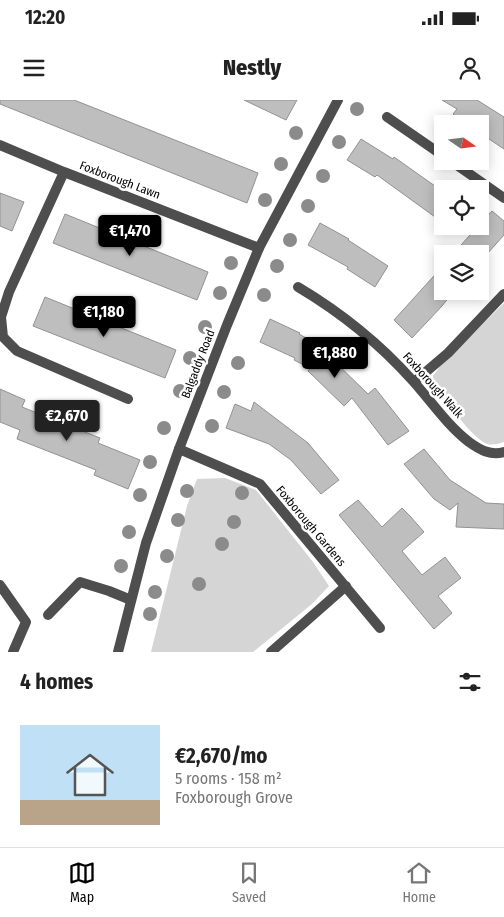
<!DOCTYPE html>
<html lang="en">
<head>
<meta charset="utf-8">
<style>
	:root { --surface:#fff; --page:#f2f2f2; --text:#222; --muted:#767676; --line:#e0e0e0; --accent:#000 }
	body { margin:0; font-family:"Fira Sans Condensed",sans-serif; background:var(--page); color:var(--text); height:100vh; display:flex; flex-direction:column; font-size:19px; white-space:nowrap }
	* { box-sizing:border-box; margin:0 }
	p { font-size:16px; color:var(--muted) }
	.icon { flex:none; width:28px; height:28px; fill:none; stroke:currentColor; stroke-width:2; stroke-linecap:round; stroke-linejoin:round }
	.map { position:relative; height:552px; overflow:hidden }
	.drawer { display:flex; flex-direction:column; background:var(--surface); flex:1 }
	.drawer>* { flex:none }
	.needle { width:32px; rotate:104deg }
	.fabs { position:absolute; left:434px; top:15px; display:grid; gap:10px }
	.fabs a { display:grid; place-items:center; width:55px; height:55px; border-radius:0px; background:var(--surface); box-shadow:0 2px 12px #0003; font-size:25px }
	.price { position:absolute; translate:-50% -42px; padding:0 11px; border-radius:5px; background:var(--accent); color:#fff; font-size:16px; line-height:32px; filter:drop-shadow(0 1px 2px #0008) }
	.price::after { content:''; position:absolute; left:50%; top:30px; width:15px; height:11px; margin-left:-8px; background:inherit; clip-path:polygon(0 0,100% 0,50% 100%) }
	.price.active { background:#222; color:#fff }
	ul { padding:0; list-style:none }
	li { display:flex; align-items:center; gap:15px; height:125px; padding:0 20px }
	li span { display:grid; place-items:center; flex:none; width:140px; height:100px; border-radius:0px; color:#555 }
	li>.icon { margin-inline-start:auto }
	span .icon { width:60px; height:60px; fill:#fffc; stroke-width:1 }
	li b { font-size:21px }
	h2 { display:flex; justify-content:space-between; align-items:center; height:60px; padding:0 20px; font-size:21px }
	.status { display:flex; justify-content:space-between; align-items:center; height:35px; padding:0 25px; background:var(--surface); direction:ltr }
	.status svg { height:14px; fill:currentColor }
	header { display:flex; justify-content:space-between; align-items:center; height:65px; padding:0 20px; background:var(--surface); font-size:22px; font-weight:800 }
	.tab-bar { display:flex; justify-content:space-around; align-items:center; height:70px; border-top:1px solid var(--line); background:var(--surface); font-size:14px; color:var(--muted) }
	.tab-bar a { display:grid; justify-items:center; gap:2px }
	.tab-bar .active { color:var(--accent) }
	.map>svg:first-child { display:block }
	.green { fill:#d5d5d5 }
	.building { fill:#bebebe; stroke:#929292 }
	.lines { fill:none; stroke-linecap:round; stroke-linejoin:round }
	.service { stroke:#4e4e4e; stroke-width:10 }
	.minor { stroke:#4e4e4e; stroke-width:10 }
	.tertiary { stroke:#4e4e4e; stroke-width:10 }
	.tree { fill:#8b8b8b }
	.labels { text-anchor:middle; stroke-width:5; stroke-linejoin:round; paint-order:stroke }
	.street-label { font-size:12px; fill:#000; stroke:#fff }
</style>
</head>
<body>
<div class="status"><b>12:20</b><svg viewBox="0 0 49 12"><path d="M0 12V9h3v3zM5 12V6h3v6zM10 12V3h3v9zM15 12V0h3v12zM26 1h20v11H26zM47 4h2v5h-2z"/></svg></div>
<header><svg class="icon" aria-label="menu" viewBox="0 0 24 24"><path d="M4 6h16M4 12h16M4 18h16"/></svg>Nestly<svg class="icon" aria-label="person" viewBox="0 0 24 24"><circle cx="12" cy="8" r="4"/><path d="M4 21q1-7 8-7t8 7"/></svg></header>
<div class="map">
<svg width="504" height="552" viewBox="0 0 504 552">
	<rect width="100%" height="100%" fill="#fff"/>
	<!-- green -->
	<path class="green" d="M504,203V342C498,344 490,346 485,343C470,335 446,301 434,286L433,276L441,265Z
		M225,378L256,390L313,462L329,486L312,504L253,552H151L187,406L197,379Z"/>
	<!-- building -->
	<path class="building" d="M0,0H74L258,73L247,103L0,4Z
		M244,0H297L286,20Z
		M442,0H477L504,17V49L480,33V24H468L453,14L457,9Z
		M361,39L393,59L394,57L442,91V122L377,75L375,77L347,60Z
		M0,93L24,102L12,131L0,126Z
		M492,111L504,121V135L487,154H453L478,126H480V124Z
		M65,114L208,172L197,200L53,143Z
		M320,123L349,139L348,140L388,166L375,187L347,169L348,167L308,145Z
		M442,167V191H454L442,206L412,238L394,220Z
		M45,197L176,250L165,278L33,226Z
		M270,219L300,233L299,234L335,254L332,259L368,294L375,288L409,331L388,345L352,298L344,306L308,271L310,268L294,260L295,258L260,242Z
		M0,289L25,300L22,307L100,338L98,343L140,360L128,389L94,375L96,370L17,339L20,330L0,322Z
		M254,302L308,343L339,380L321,394L291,360L269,344L226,328L235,304L251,311Z
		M424,349L450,380L486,403L504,404V429L456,427L458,403L450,410L434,399L404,364Z
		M358,400L382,427L402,408L410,416L424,432L402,451L422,475L445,457L461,478L438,496L452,513L434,529L339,415Z"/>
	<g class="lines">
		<!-- service -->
		<path class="service" d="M48,515L80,482L109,491L131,500"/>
		<!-- minor -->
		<path class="minor" d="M387,17L442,55
			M0,45L64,72L259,148
			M451,61L504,98
			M64,72L9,192L1,217L3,237L17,251L128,299
			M298,187C340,212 380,244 413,281C431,301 447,325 469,342C480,350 491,356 504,352
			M414,282L448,253L504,194
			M179,349L260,384L380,528
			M0,485L26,522L13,552
			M271,552L346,486"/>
		<!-- tertiary -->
		<path class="tertiary" d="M118,552L146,443L179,349L227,225L259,148L338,0"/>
	</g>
	<!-- trees -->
	<g class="tree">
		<circle cx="357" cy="9" r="7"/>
		<circle cx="296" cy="33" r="7"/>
		<circle cx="339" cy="42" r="7"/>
		<circle cx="281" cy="64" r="7"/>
		<circle cx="323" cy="76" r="7"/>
		<circle cx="265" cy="100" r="7"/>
		<circle cx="308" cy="106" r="7"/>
		<circle cx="290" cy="140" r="7"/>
		<circle cx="231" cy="163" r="7"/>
		<circle cx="277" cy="166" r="7"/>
		<circle cx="220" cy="193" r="7"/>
		<circle cx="264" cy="195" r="7"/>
		<circle cx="205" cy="227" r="7"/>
		<circle cx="190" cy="258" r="7"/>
		<circle cx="238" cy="263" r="7"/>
		<circle cx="180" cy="291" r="7"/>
		<circle cx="224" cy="292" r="7"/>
		<circle cx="212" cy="326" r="7"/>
		<circle cx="164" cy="328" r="7"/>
		<circle cx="150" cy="362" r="7"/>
		<circle cx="187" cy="391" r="7"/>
		<circle cx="242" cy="393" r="7"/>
		<circle cx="140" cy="395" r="7"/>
		<circle cx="178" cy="420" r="7"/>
		<circle cx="234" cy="422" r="7"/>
		<circle cx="129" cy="432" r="7"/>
		<circle cx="222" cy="444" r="7"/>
		<circle cx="167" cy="456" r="7"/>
		<circle cx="121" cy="466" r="7"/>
		<circle cx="199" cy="484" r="7"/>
		<circle cx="155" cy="492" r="7"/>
		<circle cx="150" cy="514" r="7"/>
	</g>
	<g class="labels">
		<!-- street labels -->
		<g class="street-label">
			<text transform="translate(120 80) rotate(21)" y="4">Foxborough Lawn</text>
			<text transform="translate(198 264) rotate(-69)" y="4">Balgaddy Road</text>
			<text transform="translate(433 285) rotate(48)" y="4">Foxborough Walk</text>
			<text transform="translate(311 426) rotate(50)" y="4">Foxborough Gardens</text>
		</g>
	</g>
</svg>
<div class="fabs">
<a><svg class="needle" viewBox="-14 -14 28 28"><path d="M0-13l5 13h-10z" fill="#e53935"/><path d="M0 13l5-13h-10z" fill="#767676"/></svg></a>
<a><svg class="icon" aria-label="locate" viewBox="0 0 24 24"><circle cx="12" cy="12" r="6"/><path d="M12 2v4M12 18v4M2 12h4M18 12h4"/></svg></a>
<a><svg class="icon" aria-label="layers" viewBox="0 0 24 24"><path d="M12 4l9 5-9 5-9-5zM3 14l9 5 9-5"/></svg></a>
</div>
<b class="price" style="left:130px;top:157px">€1,470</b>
<b class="price" style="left:104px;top:238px">€1,180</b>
<b class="price" style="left:335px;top:279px">€1,880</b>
<b class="price active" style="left:67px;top:342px">€2,670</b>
</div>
<section class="drawer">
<h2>4 homes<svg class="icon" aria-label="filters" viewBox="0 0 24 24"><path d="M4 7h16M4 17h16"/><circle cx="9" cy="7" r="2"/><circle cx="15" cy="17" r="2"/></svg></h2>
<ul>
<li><span style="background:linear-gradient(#bfe0f5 75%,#b9a48a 0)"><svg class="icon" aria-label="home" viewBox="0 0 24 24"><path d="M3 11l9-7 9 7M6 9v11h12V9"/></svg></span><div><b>€2,670/mo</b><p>5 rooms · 158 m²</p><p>Foxborough Grove</p></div></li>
</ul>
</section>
<nav class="tab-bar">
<a class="active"><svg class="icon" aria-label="map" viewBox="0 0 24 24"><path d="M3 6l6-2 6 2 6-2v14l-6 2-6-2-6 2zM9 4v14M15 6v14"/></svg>Map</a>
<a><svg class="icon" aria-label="saved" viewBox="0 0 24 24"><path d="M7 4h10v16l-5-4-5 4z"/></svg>Saved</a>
<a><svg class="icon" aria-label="home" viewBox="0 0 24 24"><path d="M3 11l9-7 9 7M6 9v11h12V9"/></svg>Home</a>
</nav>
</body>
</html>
